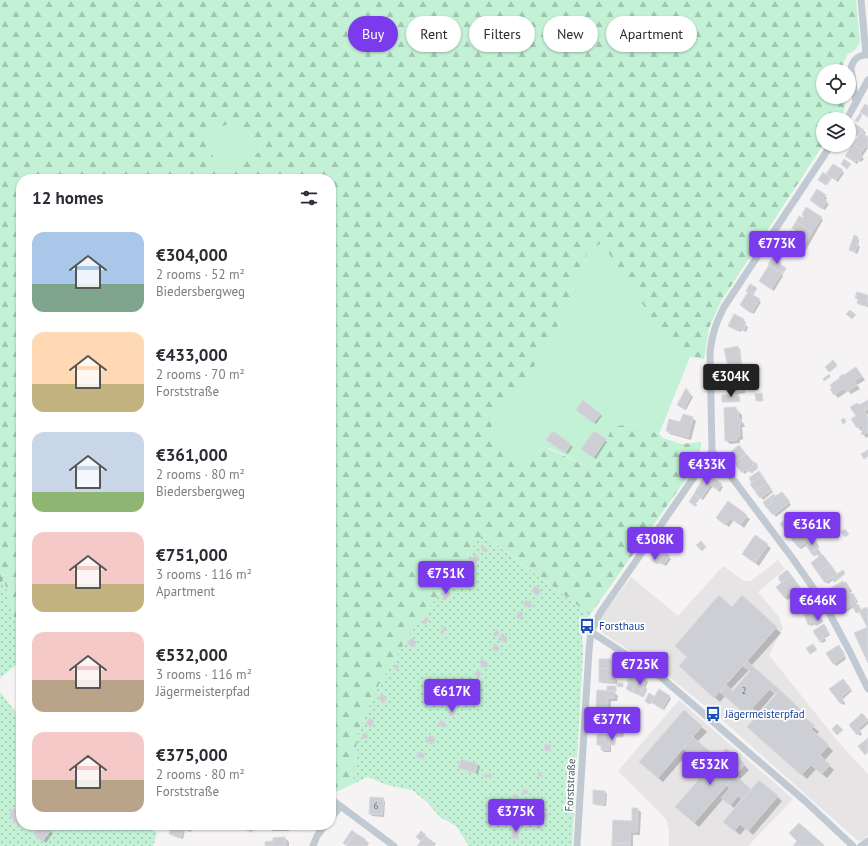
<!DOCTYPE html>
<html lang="en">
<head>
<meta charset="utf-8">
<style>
	:root { --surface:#fff; --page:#f7f7f7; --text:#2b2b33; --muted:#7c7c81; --accent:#7c3aed }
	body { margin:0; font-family:"PT Sans",sans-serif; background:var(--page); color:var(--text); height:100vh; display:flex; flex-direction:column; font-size:15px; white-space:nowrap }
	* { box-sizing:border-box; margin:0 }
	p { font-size:13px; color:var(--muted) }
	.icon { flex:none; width:22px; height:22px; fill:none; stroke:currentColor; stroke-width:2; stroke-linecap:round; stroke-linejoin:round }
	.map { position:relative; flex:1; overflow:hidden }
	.sheet { position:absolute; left:16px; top:174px; width:320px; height:656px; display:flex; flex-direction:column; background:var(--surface); border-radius:16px; box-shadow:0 1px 3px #0004 }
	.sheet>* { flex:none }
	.guide { position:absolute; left:348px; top:16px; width:380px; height:36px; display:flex; gap:8px }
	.buttons { position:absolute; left:816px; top:64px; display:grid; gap:8px }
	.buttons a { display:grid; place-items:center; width:40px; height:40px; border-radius:50%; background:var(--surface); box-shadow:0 1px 3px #0004; font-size:20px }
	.price { position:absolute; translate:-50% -34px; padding:0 9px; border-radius:4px; background:var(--accent); color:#fff; font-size:13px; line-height:26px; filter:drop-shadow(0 1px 2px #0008) }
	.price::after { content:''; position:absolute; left:50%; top:24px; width:12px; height:9px; margin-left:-6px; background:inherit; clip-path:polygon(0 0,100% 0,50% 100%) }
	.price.active { background:#222; color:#fff }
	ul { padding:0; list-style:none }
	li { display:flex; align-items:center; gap:12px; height:100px; padding:0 16px }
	li span { display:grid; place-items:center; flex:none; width:112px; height:80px; border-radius:12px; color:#555 }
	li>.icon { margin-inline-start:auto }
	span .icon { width:48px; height:48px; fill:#fffc; stroke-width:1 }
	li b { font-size:17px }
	h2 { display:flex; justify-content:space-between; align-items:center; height:48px; padding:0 16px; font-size:17px }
	.tag { padding:0 14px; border-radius:18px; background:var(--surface); box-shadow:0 1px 3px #0004; font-size:14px; line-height:36px }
	.tag.active { background:var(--accent); color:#fff }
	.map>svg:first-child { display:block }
	.education { fill:#e6e4e5 }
	.grass { fill:#c3f1d5 }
	.forest { fill:url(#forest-firs); fill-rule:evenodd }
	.garden { fill:url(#garden-dots) }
	.shadow { fill:#0003; fill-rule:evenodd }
	.building { fill:#cdcfd5; stroke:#d7d9de }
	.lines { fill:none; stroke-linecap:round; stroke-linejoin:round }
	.street { stroke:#c1cad2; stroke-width:7 }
	.labels { text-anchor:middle; stroke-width:3.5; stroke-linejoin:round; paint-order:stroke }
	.number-label { font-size:9px; fill:#6b747e }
	.transit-label { font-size:11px; fill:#164399; stroke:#fff; text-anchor:start }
	.street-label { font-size:11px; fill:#4a5661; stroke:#fff }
</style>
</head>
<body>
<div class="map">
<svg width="868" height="846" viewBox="0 0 868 846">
	<defs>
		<pattern id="forest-firs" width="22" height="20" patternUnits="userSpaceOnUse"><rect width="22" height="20" fill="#c3f1d5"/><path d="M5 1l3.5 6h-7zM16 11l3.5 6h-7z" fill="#a0c6b0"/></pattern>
		<pattern id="garden-dots" width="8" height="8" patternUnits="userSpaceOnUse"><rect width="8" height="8" fill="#c3f1d5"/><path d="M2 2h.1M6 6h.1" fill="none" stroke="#a0c6b0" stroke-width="1.8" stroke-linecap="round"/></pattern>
	</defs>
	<rect width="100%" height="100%" fill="#f5f3f3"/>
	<!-- education -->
	<path class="education" d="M778,560L785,569L758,592L779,617L783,628L769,655L840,744L868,774V835L861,841L857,840L720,718L668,676L603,633L599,627L598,621L631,577L678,616L723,566L744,581H751Z
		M679,700L793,799L748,846H669V831L666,819L618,771Z"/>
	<!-- grass -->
	<path class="grass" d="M231,124L253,135L260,145L259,152L231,170L221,171L215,163L209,143L211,133L218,127Z
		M603,243L654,321L675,347L690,357L659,434L630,424L612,427L599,460L588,467L552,449L545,447L529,457L521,459L493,435L492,420L519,390L554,335L588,251Z"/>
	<!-- forest -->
	<path class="forest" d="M0,0H856L860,42L856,49L847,55L842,67L843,71H823V97H847L843,114L840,119H823V145L720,303L709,328L704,359L690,357L675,347L654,321L602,243L588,251L554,335L519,390L492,420L493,435L521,459L529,457L545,447L588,467L599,460L612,427L630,424L659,434L663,438L681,444L701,442V448L693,469L590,615L494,542L480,537L408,637L376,690L358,733L353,784L336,792L331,791V179H21V645L0,565ZM231,124L253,135L260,145L259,152L231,170L221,171L215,163L209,143L211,133L218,127Z"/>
	<!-- garden -->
	<path class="garden" d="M485,536L590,615L583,622L582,637L583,653L572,846H469L456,826L440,817L427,802L412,790L387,785L368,777L353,784L358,733L376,690L408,637L480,537Z
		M0,565L21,645V661L0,678Z
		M0,692L21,719V825H145L157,833L153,846H0Z"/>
	<!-- shadow -->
	<path class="shadow" d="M854,124L864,131L866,133L864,135L868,138V148L862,157L864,159L861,162L859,161L857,164L848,158L859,137L850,130Z
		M834,165L844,173L838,182L832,178L827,185L820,180L827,176Z
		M825,196L827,198L825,201L829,204L825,210L811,200Z
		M821,218L823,220L802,257L790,249L788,252L781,247L794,233Z
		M857,237L859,240L858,245L860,247L857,254L850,250Z
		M780,263V265L786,269L782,275L783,276L774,291L760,281L770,265Z
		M756,289L753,296L761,302L754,314L741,305L749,292Z
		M857,293L868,296V307L860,305L858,303V300L856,297Z
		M734,316L746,322L744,324L748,327L746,332L742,330L741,332L729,326Z
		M737,347L740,349L742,365L731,367L728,365Z
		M833,361L837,366L830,372L826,367Z
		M856,368L865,380L857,385L860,389L851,394L848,391L838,398L831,390L844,376Z
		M741,377L743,379L745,393L738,394L739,402H723L736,396L733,392Z
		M688,391L693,397L686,410L680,407Z
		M868,401V414L867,415L868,418V437L866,438L862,433L864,432L863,430L861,431L858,427L857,417L860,406Z
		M736,409L742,415V422L744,424L745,427H742L743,439L740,440V443L730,444L726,440Z
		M579,412L600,414L602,416L596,424Z
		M692,418L696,421L691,440L670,434L667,431Z
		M553,432L573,447L568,454L550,442Z
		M605,440L607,442L596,459L585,451Z
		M741,449L754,464H755L758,468L752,473L748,471L745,474L743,472Z
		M707,474L723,487L720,492L713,486L703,500L700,498L695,505L696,506L690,502Z
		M764,479L773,492L763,500L751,484Z
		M784,495L791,505L776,517L765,502L774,496L775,498Z
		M728,503L750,519L744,528L734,520L729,527L721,521Z
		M794,518L800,526L799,528L800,529L794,533L791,530L789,532L786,530Z
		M804,533L811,542L814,541L819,548L817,549L837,575L842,571L845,574L835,582L833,580L828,584L826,582L820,557L817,554L815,556L807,545L801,549L799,547Z
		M755,536L771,548L759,566L743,554Z
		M660,550L671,559L666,566L660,562L659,564L653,560Z
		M0,574L3,581L0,582Z
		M794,580L808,598L800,604L793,596L788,600L784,597Z
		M846,583L852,591L850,593L851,595L852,594L855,597L858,602L856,603L862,612L867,609L868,610V626L861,612L857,613L854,607L845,613L831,590Z
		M742,597L781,633L751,666L804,714L802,716L819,732L816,735L833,751L824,761L834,770L827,778L816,769L807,779L754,732V721L725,696L720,702L685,671L732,608ZM749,670L751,672L733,692L730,690ZM775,693L777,695L759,716L757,714Z
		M805,614L822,621L823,622L816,626L815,624L811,626Z
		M826,627L830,635L825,638L826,641L822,643L820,641Z
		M841,649L846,658L845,659V660L836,666L828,653Z
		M611,660L613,662V677L617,680V684L602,683L600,681Z
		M646,680L648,682L645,689L647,690L644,697L627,689Z
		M845,682L852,691L843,699L845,704L844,705L840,703L830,689Z
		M616,687V692L613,691L618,696L617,701H611L610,718L616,721L615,726L600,725L596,722L610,692Z
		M649,695L654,698L669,696L671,699L664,710L652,702L651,704L646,701Z
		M684,712L707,732L697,742L717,760L744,765L749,770L739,780L751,791L760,781L782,801L753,835L746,828L740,835L730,826L744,800L742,798L734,808L723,799L699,827L681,811L709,769L689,752L663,782L645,767Z
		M862,715L868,721V724L860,731L862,734L860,736L850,725Z
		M609,735L615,738V745H611V752H604L602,750V747L598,744Z
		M478,765L480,767L478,774L462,769L459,767Z
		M605,792L607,794L606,806L596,805L594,803Z
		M383,799L385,802L384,817L372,816L370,813Z
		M637,809L641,812L640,835H633V846H613L633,822Z
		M24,825H30L27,828Z
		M41,825L53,833L46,843L37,836Z
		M173,825H193L191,832L185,830L183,839L173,836L171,833Z
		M269,825H289V831H273L269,828Z
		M285,838L289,842V846H266Z"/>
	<!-- building -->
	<path class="building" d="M865,104L868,106V117L860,112Z
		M860,113L862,115L858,122L855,121Z
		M854,123L864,130L862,133L861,132L858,136L849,130Z
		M861,132L868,137V148L865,146L863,150L853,144Z
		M853,144L863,150L860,154L862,156L859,161L856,160L855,162L845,156Z
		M844,159L851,164L847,169L841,164Z
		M833,164L843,170L836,180L826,174Z
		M823,172L831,178L826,185L818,180Z
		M817,189L826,195L823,199L827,201L822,209L810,200Z
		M806,207L822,217L812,232L796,222L799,216L803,218L804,216L802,215Z
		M796,222L812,232L798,254L782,243L791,230L794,232L795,230L792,228Z
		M854,235L858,237L856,243L858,244L855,252L849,250Z
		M782,243L790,248L787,252L780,247Z
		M773,257L781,262L780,264L786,268L782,273L768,264Z
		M769,265L782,273L771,289L759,281Z
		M750,284L757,288L753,295L746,291Z
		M748,292L760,299L751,313L740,305Z
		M857,292L868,295L867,306L857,303L858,299L855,298Z
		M850,310L856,315L852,319L846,314Z
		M734,314L744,319L742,322L746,324L744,330L740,328L738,331L728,326Z
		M738,346L741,364L728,366L724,349Z
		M833,360L837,365L829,372L825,367Z
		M856,367L862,376L854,381L857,385L847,392L844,388L834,395L830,389L832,388L830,385L840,378L839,377L843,374L844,375Z
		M829,374L830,377L824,381L823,379Z
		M741,376L744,391L732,393L730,378Z
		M686,388L691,395L684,409L677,405Z
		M762,393L763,401H756L755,394Z
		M722,395H739L740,401L731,402H722Z
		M583,400L601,414L593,423L576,410Z
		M868,400V409L864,411L868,418V432L862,435L861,433L863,431L861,429L864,427L862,425L857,428L851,419L856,416L850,407L858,403L859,405Z
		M736,407V410H738L739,419H741V424H739L740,436H737V440L725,441L724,408Z
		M683,414L693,417L688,437L666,431L669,419L680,422Z
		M844,418L846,422L843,424L841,420Z
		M553,431L571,444L565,453L546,440Z
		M594,431L606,439L593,458L581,449Z
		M739,445L746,454L734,463L727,455Z
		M868,450V456L864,459L861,454Z
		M746,454L754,463L752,465L753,466L747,471L746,469L742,473L734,463Z
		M755,462L758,466L751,473L749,470Z
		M759,471L762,475L752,483L749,478Z
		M706,473L722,484L718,490L710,485L701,499L694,494Z
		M762,475L767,483L755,491L750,484Z
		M767,483L772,490L760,498L755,491Z
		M782,492L790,502L773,515L766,507L773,502L771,499Z
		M694,494L699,497L695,503L697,505L695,506L689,502Z
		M774,494L775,496L771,499L773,502L766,507L763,502Z
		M728,501L747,515L740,525L730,518L725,525L716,518Z
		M792,514L799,524L790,531L789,529L786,531L780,524Z
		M797,525L800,528L793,533L790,531Z
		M845,529L849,534L845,537L841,532Z
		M802,530L810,539L799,548L791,539Z
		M755,535L768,544L755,563L742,554Z
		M814,539L819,547L811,553L806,545Z
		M701,541L706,547L702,551L696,545Z
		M483,546L488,550L486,553L481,549Z
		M817,548L821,553L818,556L816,554L814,556L811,553Z
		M660,549L670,556L663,565L653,557Z
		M822,554L830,564L818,573L811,563Z
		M475,555L480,559L475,564L470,560Z
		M653,557L659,562L657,564L652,560Z
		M830,564L837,574L825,583L818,573Z
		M467,566L471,569L467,574L462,570Z
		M787,570L791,575L782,583L779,580V576Z
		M843,570L845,573L834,582L831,578Z
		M791,575L805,594L796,601L789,593L784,597L776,587Z
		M456,579L462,584L458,588L452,584Z
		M843,581L844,583L846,582L850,589L848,590L850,592L836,600L829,589Z
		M535,586L541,590L538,596L531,591Z
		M446,590L451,594L445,601L442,599L444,596L442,594Z
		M850,592L851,594L853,593L856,600L855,601L856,603L842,611L836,600Z
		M719,595L732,607L742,595L777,627L714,698L679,666L687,657L675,646Z
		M526,600L533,605L530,608L523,604Z
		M858,604L861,610L856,613L853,607Z
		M815,607L821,618L808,625L804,613Z
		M867,607L868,626L867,627L859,611Z
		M520,611L523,613L520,619L516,617Z
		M426,617L429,619L425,625L422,623Z
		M821,618L823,621L815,625L813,622Z
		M824,624L829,633L823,636L825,638L820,642L813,631Z
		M445,626L447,628L442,635L440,633Z
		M868,627V663L854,633Z
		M496,630L499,632L496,637L493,635Z
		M502,633L508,638L505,643L501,640L500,641L498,640Z
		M411,638L417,642L413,647L407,643Z
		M495,644L500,648L497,652L492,649Z
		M813,644L817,650L810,654L806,648Z
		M839,645L845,655L843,656L844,657L833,664L826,653Z
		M482,659L489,664L486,668L479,663Z
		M599,659H611V669L599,668Z
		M747,661L780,690L776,695L770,689L752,708L759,714L753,721L720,692L726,685L733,691L750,671L743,666Z
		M396,664L399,666L397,670L394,668Z
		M599,668L611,669V676H615V682H599Z
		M477,670L482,673L479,678L474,674Z
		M631,672L640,676L632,692L626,689L629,682L627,681Z
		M640,676L647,679L639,695L632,692Z
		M843,679L851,689L841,697L843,701L841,704L829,689Z
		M617,683H623V687L617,686Z
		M607,686H616V691H607Z
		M643,687L647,689L643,697L639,695Z
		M465,689L470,692L466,697L462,694Z
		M659,689L670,696L662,709L651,702Z
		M597,690L615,691L614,698H608L607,716L613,717L612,723L595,722Z
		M780,690L800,709L798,711L815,726L811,729L829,745L820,755L830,765L822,774L811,765L801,775L747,727Z
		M649,693L654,696L649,704L645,701Z
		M381,694L387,697L384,703L378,699Z
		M459,698L463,701L459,707L455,704Z
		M451,709L455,712L452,717L448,714Z
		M684,710L702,726L658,778L639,762Z
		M862,713L868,720L858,728L861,731L857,735L849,725Z
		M622,717L638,718V726L620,725Z
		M369,718L374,721L371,727L366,724Z
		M441,720L447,725L444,728L438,724Z
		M837,724L843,730L837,735L832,729Z
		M616,732H624L623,737H616Z
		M363,733L368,735L366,739L362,738Z
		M597,734H609V750H601V745H597Z
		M430,735L436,739L432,745L425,741Z
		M609,736L615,737V745H609Z
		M693,737L717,758L707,769L683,748Z
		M868,738V752L865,755L858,746Z
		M545,744L551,745L550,751L544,750Z
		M726,748L745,764L694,823L675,807Z
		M419,751L425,755L423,759L416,756Z
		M461,759L478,764L475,773L458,768Z
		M539,772L543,773L542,777L538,776Z
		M485,774H492L491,778L484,777Z
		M735,775L751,789L743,799L738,796L730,805L721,798L730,788L726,785Z
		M759,780L778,796L748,831L740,824L734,831L723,822Z
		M523,789H528V794H523Z
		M593,790L605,791L604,804H593Z
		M513,794L518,795V798H513Z
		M370,797L384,798L382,815L369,814Z
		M14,808L21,813V824L19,826L12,821L13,819L9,815Z
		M632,808H638L637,832H630V843H612L613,820L632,821Z
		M541,811L548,814L546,819L539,816Z
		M510,820H514V825H511Z
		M538,823L542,825L540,830L536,828Z
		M799,823L824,845L823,846H793L797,841L789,833Z
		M40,825H44L51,830L43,841L33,834Z
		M172,825H184L181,837L169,834Z
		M184,825H190L189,830L183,829Z
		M248,825L253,826L252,832L246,830Z
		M268,825H286V828H268Z
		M513,828H519L518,839L512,838Z
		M352,830L355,833L346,845L343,843Z
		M421,831L426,835L421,841L416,837Z
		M355,833L365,839V840L369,843L367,846H346Z
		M425,836L436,844L434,846H417Z
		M285,837L286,846H265V842L273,841V838Z
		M612,843H630V846H612Z"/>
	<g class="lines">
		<!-- street -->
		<path class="street" d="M861,0L866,55
			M856,103L851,68C853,60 859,54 868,55
			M847,119L868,80
			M831,145L724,307C716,323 712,334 710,352L712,451L793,559L825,605L850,652L868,689
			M591,632L661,677L805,801L853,846
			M331,799L394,846
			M331,818L340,807
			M313,846L317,836L325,825
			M577,846L589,650L591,632L600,613L712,451
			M861,846L868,841"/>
	</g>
	<!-- icons -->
	<defs>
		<symbol id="bus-bare" viewBox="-9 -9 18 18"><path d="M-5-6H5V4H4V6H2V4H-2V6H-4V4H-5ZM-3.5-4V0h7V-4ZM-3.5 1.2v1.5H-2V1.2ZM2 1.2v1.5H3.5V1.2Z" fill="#1a4fb4" stroke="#fff" stroke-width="2.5" paint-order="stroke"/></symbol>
	</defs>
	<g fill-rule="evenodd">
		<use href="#bus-bare" x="576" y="615" width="22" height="22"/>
		<use href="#bus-bare" x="702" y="703" width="22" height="22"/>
	</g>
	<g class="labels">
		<!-- number labels -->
		<g class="number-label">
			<text x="744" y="694">2</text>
			<text x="376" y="809">6</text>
		</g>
		<!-- transit labels -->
		<g class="transit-label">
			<text x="599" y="630">Forsthaus</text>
			<text x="725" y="718">Jägermeisterpfad</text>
		</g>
		<!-- street labels -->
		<g class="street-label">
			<text transform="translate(570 785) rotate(-87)" y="4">Forststraße</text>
		</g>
	</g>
</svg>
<div class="buttons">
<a><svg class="icon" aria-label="locate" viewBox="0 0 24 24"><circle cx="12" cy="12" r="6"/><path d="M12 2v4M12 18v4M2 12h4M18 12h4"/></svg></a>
<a><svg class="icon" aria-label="layers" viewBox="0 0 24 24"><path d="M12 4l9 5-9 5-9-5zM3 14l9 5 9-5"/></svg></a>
</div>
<b class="price" style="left:777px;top:265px">€773K</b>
<b class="price active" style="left:731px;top:398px">€304K</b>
<b class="price" style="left:707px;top:486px">€433K</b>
<b class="price" style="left:812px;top:546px">€361K</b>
<b class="price" style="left:655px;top:561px">€308K</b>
<b class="price" style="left:446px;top:595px">€751K</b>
<b class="price" style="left:818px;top:622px">€646K</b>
<b class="price" style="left:640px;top:686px">€725K</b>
<b class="price" style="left:452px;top:713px">€617K</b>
<b class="price" style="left:612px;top:741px">€377K</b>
<b class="price" style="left:710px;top:786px">€532K</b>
<b class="price" style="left:516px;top:833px">€375K</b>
<div class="guide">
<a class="tag active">Buy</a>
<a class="tag">Rent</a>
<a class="tag">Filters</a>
<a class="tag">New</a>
<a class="tag">Apartment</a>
</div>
<section class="sheet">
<h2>12 homes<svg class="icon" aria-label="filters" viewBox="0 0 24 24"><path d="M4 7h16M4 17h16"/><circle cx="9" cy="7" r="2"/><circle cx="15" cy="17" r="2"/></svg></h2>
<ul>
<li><span style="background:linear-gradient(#a9c7e8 65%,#7fa58c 0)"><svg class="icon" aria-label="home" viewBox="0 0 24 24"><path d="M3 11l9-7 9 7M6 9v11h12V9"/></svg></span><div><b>€304,000</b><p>2 rooms · 52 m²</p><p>Biedersbergweg</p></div></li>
<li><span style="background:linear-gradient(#ffd9b3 65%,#c2b280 0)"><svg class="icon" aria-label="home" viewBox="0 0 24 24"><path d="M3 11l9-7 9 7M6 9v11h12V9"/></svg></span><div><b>€433,000</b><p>2 rooms · 70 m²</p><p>Forststraße</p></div></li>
<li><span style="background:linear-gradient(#c9d6e8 75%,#8fb573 0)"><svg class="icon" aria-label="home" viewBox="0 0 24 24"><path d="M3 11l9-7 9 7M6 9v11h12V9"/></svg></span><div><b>€361,000</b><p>2 rooms · 80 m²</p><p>Biedersbergweg</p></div></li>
<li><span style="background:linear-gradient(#f6c9c9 65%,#c2b280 0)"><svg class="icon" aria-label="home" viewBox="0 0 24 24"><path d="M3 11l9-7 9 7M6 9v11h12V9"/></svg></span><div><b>€751,000</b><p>3 rooms · 116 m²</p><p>Apartment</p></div></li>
<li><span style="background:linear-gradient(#f6c9c9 60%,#b9a48a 0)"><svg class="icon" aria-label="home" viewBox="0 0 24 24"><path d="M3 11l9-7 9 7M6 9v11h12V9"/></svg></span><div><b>€532,000</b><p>3 rooms · 116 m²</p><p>Jägermeisterpfad</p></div></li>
<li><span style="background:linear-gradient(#f6c9c9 60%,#b9a48a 0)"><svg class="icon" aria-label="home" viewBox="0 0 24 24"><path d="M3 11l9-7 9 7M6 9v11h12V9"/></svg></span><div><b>€375,000</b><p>2 rooms · 80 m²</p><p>Forststraße</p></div></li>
</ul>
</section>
</div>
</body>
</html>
